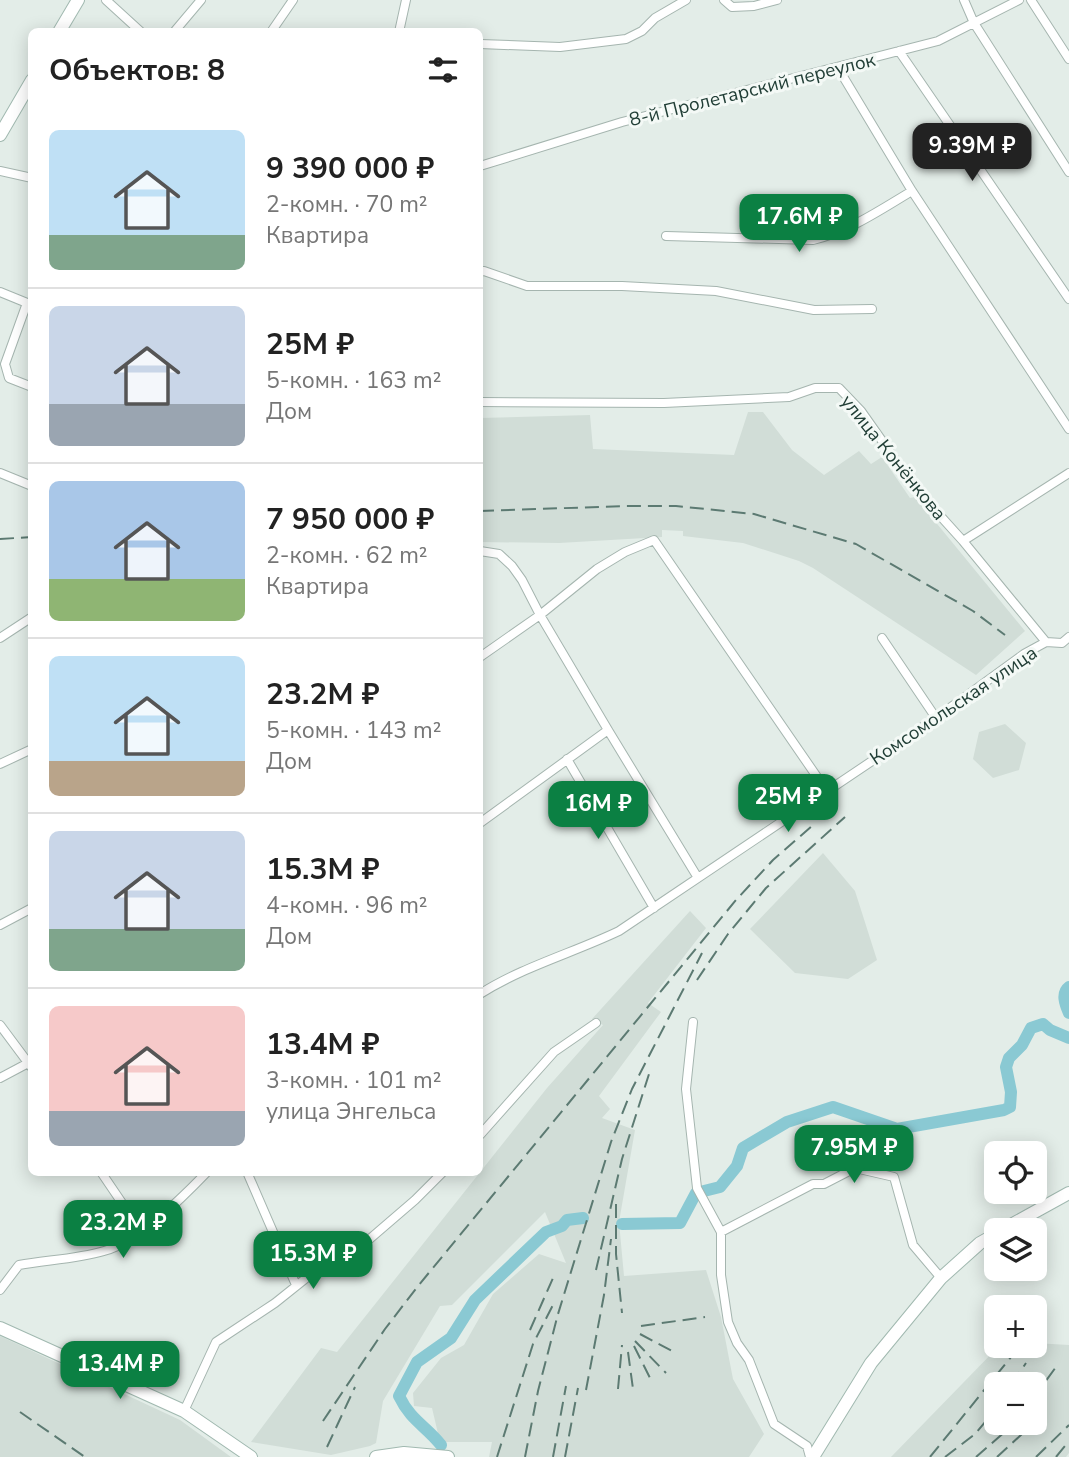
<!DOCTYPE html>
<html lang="ru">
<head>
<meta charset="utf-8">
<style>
	:root { --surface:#fff; --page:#f6f6f6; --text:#222; --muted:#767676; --line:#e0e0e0; --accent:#0b8043 }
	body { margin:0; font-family:"Nunito Sans",sans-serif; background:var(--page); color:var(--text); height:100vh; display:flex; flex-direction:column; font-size:26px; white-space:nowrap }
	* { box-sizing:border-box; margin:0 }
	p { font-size:23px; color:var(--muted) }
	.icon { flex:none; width:38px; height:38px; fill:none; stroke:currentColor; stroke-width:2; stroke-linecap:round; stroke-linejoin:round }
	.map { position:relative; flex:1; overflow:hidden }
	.side { position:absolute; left:28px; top:28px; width:455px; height:1148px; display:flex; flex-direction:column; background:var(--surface); border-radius:10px; box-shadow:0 4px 18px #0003 }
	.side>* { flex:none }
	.fabs { position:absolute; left:984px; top:1141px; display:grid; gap:14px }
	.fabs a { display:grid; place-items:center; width:63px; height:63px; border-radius:10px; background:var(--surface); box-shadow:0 4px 18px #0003; font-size:35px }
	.price { position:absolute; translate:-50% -60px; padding:0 16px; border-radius:14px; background:var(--accent); color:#fff; font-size:23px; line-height:46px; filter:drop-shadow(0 2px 4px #0008) }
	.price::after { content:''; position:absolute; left:50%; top:42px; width:21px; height:16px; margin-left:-10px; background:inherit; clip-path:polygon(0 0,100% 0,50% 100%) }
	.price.selected { background:#222; color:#fff }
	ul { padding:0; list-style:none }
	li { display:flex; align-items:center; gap:21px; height:175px; padding:0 21px }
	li+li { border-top:2px solid var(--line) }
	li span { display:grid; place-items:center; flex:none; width:196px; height:140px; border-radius:10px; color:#555 }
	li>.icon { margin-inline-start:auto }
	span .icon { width:84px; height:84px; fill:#fffc; stroke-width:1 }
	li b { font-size:30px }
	h2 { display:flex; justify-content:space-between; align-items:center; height:84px; padding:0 21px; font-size:30px }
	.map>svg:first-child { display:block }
	.built { fill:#d1ddd7; fill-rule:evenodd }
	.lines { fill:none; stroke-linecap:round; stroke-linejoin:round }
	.river { stroke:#8ac9d3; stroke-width:12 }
	.street-casing { stroke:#a5b5af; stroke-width:10 }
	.secondary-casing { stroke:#a1b9b0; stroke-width:14 }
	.street { stroke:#fff; stroke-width:8 }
	.secondary { stroke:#fff; stroke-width:12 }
	.rail { stroke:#5c7a72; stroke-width:2; stroke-dasharray:14 7; stroke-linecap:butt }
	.labels { text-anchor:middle; stroke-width:6; stroke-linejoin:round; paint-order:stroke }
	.street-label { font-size:19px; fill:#223f37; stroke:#f4f9f6 }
</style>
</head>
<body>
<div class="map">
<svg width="1069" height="1457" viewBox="0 0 1069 1457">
	<rect width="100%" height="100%" fill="#e3ede8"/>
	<!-- built -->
	<path class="built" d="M748,412H763L792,450L824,475L859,451L871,464L882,457L910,498L915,497L1025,631L976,675L813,568L799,561L743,543L683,536V531L662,530V537L559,543L480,542V418L590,415L593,449L734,455Z
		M1005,724L1026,743L1019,770L993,778L973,759L979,732Z
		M823,853L855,891L877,960L848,979L795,973L750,929Z
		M690,911L706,928L648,1003L661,1012L599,1096L610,1109L602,1118L635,1130L619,1222L624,1276L706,1270L721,1317L733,1379L764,1434L749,1457H489L492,1442H440L432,1408L414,1406L413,1393L441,1358L464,1345L493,1294L539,1254L566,1263L545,1212L452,1305L440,1306L383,1401L376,1443L370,1446L331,1455L251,1442L321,1348L337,1352L547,1088L603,1025L592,1019Z
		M0,1336L180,1420L231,1457H0Z
		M1034,1343L1069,1345V1453L1066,1457H891L999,1346H1034ZM1034,1384V1423H996V1384Z"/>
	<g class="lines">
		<!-- river -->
		<path class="river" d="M1069,987C1061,993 1065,1004 1069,1013
			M622,1224L680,1223L696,1193L720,1187L737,1166L743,1148L787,1122L833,1107L897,1129L1004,1110L1010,1107L1011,1092L1006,1067L1009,1058L1022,1045L1031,1028L1043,1024L1050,1030L1069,1038
			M441,1445C425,1425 411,1421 399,1396L417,1362L451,1338L475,1300L546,1232L562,1226L567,1220L583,1218"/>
		<defs>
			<path id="street" d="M106,0L141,32
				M724,0L732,7L754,6L777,0
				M964,0L974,23L1069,172
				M1031,0L1069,59
				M174,32L201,0
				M271,32L293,0
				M399,32L406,0
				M480,44L560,47L626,39L642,31L655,18L686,0
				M899,51L1069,299
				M838,68L912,191L1069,429
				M480,166L622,122L938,41L1019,0
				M0,171L32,178
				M666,236L813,240C850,231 880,210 912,191
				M480,272L484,271L527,286H622L716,291L814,310L872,309
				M0,292L32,305
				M27,303L5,364L9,378L32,387
				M480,402L664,403L789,397L815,388H839L861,411L916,489L963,541L1046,642
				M0,473L32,486
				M963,541L1069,473
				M480,551L499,554L512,566L522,580L540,615L608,730L698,878
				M0,638L32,617
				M882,638L936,718
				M480,657L540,615L597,569L625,552L654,540L826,790
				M567,759L654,908
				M0,764L32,749
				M480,823L608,730
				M0,925L32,908
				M480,994C522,967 573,953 619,931L936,718L1024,654L1046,642L1062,643L1069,637
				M693,1022L686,1089L697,1188L721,1232V1275L728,1322L737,1343L749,1360L774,1424L807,1446L810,1457
				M0,1025L32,1068
				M0,1078L32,1061
				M480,1135L554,1052L596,1023
				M101,1172L141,1231
				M247,1172L296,1285
				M721,1232L813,1184H824L855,1168L894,1177L913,1245L941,1278
				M0,1290L19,1265C47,1260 77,1259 104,1251C138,1242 182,1198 207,1172
				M184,1411L216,1342L275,1303L325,1263L358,1249L415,1200L443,1172"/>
			<path id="secondary" d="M59,32L78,0
				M0,135L32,80
				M1002,1230L1069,1193
				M0,1328L184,1411L251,1457
				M376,1457L404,1453L448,1457
				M813,1457L871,1363L941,1278L980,1243L996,1234"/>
		</defs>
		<!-- street casing -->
		<use href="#street" class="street-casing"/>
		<!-- secondary casing -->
		<use href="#secondary" class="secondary-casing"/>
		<!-- street -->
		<use href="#street" class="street"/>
		<!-- secondary -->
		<use href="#secondary" class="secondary"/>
		<!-- rail -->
		<path class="rail" d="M480,511L626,506H676L754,514L856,544L973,611L1005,635
			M0,539L32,537
			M697,980L728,934L766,888L845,817
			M616,1204V1254L622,1313
			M596,1270L622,1159L649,1074
			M641,1326L705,1317
			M530,1330L553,1278
			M640,1334L676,1353
			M635,1341L666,1373
			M634,1346L652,1382
			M628,1352L633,1389
			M1012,1384L1026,1363
			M618,1389L622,1345
			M586,1390L604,1295L611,1239
			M1034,1397L1056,1367
			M20,1412L85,1457
			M323,1421L385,1329L418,1286L736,900L773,860L813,825
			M327,1447L355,1387
			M497,1457L533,1344L555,1301
			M525,1457L538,1391L558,1314L611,1142L632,1089L702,953
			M553,1457L566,1386
			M565,1457L578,1388
			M930,1457L1015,1352
			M945,1457L975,1434L996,1409
			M976,1457L1015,1423
			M997,1457L1034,1423
			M1036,1457L1069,1425
			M1056,1457L1069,1441"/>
	</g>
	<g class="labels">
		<!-- street labels -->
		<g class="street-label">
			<text transform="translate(752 89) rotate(-14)" y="7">8-й Пролетарский переулок</text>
			<text transform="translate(894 457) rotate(51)" y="7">улица Конёнкова</text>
			<text transform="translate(953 705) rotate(-34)" y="7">Комсомольская улица</text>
		</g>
	</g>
</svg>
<div class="fabs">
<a><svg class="icon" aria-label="locate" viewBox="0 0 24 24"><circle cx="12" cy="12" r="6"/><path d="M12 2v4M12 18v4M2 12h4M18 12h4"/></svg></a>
<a><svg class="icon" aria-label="layers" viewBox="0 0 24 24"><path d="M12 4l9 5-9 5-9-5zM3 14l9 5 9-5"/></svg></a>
<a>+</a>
<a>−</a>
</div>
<b class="price selected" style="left:972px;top:183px">9.39M ₽</b>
<b class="price" style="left:799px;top:254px">17.6M ₽</b>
<b class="price" style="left:788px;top:834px">25M ₽</b>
<b class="price" style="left:598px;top:841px">16M ₽</b>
<b class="price" style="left:854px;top:1185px">7.95M ₽</b>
<b class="price" style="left:123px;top:1260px">23.2M ₽</b>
<b class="price" style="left:313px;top:1291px">15.3M ₽</b>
<b class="price" style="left:120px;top:1401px">13.4M ₽</b>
<section class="side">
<h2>Объектов: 8<svg class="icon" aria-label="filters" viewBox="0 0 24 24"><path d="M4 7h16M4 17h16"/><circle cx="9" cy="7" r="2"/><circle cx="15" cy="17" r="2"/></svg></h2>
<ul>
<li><span style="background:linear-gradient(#bfe0f5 75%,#7fa58c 0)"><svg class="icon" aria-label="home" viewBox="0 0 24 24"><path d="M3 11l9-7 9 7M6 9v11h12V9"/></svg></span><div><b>9 390 000 ₽</b><p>2-комн. · 70 m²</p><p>Квартира</p></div></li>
<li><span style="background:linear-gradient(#c9d6e8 70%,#9aa5b1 0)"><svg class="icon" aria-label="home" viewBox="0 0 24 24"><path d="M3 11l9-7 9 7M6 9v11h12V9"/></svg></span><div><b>25M ₽</b><p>5-комн. · 163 m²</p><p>Дом</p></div></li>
<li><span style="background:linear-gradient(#a9c7e8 70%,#8fb573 0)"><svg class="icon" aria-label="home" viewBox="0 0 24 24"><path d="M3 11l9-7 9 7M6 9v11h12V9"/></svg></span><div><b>7 950 000 ₽</b><p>2-комн. · 62 m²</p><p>Квартира</p></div></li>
<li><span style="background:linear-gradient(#bfe0f5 75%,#b9a48a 0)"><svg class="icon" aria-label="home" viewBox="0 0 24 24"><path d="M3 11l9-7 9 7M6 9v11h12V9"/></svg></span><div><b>23.2M ₽</b><p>5-комн. · 143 m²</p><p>Дом</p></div></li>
<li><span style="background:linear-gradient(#c9d6e8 70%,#7fa58c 0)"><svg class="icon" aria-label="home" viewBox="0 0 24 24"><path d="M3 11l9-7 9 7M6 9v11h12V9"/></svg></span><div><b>15.3M ₽</b><p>4-комн. · 96 m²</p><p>Дом</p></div></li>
<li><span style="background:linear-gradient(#f6c9c9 75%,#9aa5b1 0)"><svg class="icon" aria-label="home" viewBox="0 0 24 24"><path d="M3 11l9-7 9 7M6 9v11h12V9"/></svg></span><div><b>13.4M ₽</b><p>3-комн. · 101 m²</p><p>улица Энгельса</p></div></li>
</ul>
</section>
</div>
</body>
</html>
